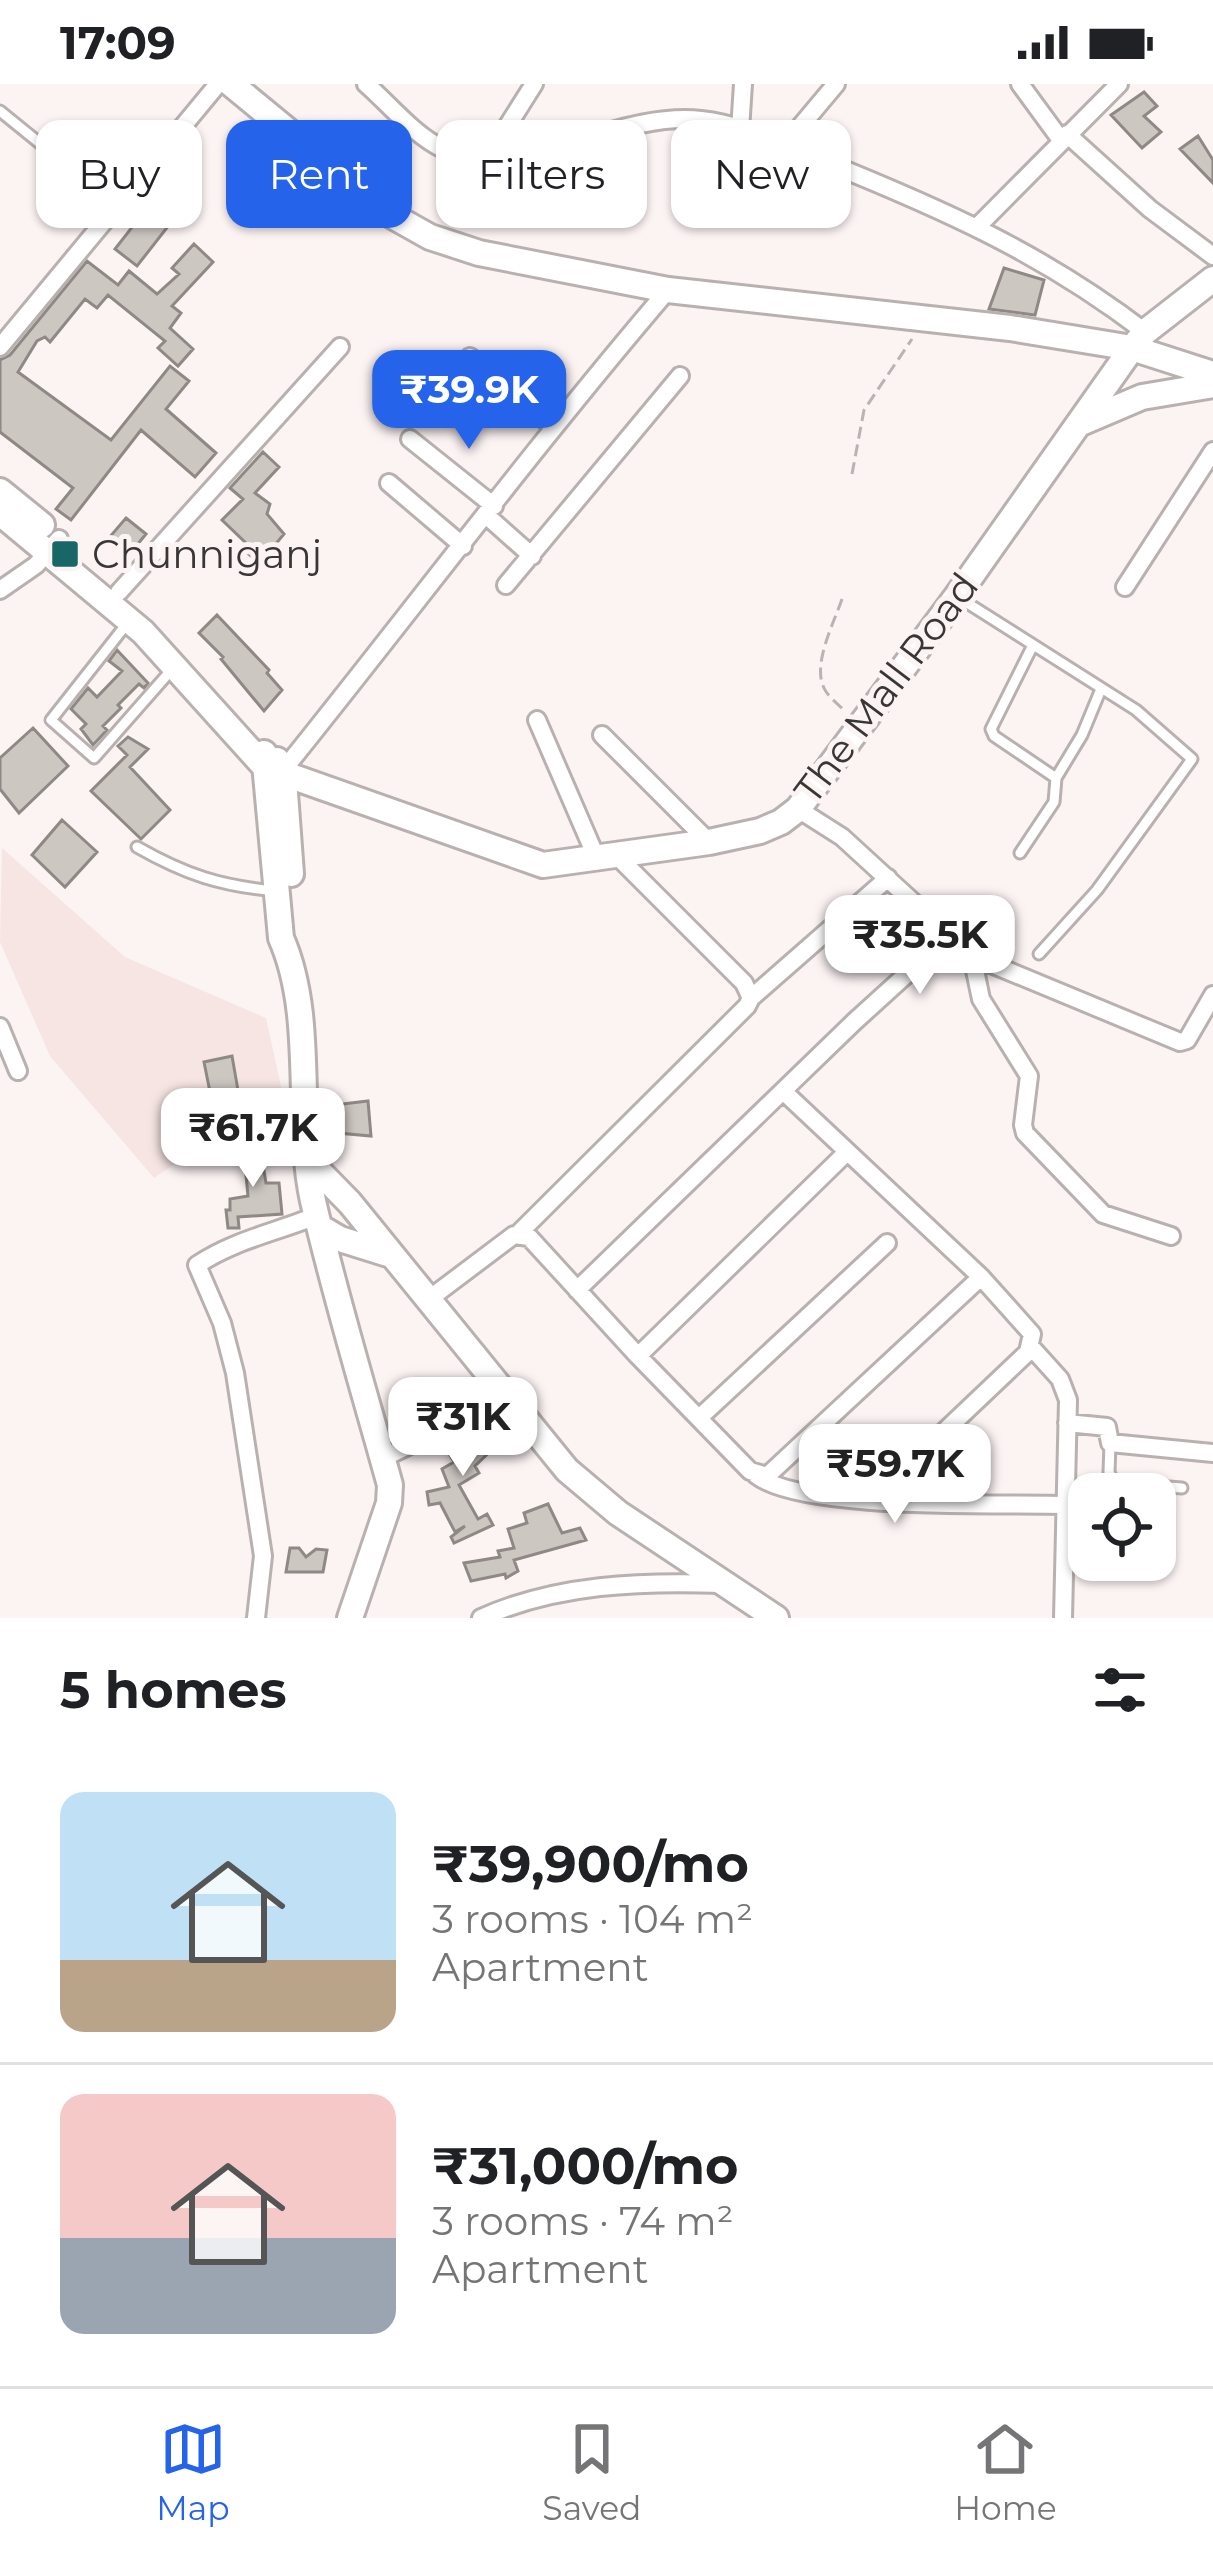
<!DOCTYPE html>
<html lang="en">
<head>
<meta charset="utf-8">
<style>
	:root { --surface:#fff; --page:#f6f6f6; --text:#202124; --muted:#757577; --line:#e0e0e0; --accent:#2563eb }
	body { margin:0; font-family:Montserrat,sans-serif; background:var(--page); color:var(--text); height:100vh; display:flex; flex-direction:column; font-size:45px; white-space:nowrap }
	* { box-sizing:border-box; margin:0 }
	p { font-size:39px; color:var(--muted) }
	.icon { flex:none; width:66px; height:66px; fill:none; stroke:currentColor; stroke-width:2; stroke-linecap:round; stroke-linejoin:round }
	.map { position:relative; height:1534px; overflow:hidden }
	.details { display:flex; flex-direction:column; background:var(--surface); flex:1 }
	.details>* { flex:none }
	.banner { position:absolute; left:36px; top:36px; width:1143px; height:108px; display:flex; gap:24px }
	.controls { position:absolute; left:1068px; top:1389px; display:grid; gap:24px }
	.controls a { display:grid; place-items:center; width:108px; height:108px; border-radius:24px; background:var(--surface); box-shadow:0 3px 9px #0004; font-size:60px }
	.price { position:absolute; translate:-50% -102px; padding:0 27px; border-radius:24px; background:#fff; color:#222; font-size:39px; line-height:78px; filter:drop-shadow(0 3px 6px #0008) }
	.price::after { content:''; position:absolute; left:50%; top:72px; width:36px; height:27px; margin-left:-18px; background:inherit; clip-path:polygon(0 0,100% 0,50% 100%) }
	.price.active { background:var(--accent); color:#fff }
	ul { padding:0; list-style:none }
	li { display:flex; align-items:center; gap:36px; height:300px; padding:0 60px }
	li+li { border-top:3px solid var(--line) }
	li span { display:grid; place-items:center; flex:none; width:336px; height:240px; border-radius:24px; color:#555 }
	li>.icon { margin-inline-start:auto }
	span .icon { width:144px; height:144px; fill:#fffc; stroke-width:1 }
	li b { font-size:51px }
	h2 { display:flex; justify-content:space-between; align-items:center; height:144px; padding:0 60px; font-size:51px }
	.chip { padding:0 42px; border-radius:24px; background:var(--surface); box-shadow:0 3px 9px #0004; font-size:42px; line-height:108px }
	.chip.active { background:var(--accent); color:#fff }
	.status { display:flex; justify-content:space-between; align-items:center; height:84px; padding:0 60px; background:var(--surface); direction:ltr }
	.status svg { height:33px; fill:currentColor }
	.tabs { display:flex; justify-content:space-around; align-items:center; height:168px; border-top:3px solid var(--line); background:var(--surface); font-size:33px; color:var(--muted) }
	.tabs a { display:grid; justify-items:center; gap:6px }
	.tabs .active { color:var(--accent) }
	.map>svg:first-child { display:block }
	.built { fill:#f6e5e3 }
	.building { fill:#cdc7c2; stroke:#8f8985; stroke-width:3 }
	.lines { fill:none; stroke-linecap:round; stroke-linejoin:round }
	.lane-casing { stroke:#b9b1b0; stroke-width:15 }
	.street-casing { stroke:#b9b1b0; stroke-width:22 }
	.secondary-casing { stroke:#b9b1b0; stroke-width:30 }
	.path { stroke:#bab3b3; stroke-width:3; stroke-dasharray:12 6; stroke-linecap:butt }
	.lane { stroke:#fff; stroke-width:9 }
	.street { stroke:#fff; stroke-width:16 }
	.secondary { stroke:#fff; stroke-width:24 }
	.poi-dot { fill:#186666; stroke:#fcf3f3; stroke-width:4.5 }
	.labels { text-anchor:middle; stroke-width:10; stroke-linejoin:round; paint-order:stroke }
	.poi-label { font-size:39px; fill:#393636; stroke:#fcf3f3; text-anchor:start }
	.street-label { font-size:39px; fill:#393636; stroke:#fcf3f3 }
</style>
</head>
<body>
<div class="status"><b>17:09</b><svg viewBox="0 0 49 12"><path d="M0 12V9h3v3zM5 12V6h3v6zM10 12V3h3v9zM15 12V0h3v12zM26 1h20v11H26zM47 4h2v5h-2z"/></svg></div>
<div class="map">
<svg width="1213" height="1534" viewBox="0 0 1213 1534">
	<rect width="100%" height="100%" fill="#fcf3f3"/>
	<!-- built -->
	<path class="built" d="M2,764L125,873L266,934L282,1007L154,1094L50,972L0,858Z"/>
	<!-- building -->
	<path class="building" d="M1144,8L1157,22L1144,32L1161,48L1142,64L1111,31Z
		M1198,52L1213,76V99L1180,65Z
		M158,110L180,127L137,182L115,165Z
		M194,160L213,178L172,222L181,229L170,244L193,265L178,282L158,264L165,257L108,211L97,224L85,215L50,258L45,253L37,257L18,288L111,356L170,282L189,297L166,325L216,369L195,393L141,346L71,436L56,425L73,404L0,348V276L10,271L87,177L118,201L129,187L157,210L179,190L172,184Z
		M1004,184L1044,196L1035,231L989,225Z
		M263,368L279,383L255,409L270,420L267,430L284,450L260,479L246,468L250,463L222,436L243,415L230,404Z
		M126,434L146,450L128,472L108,455Z
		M217,531L269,586L267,589L282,606L264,627L221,575L223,573L199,549Z
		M117,566L148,599L144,604L139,600L118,621L121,624L103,642L107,646L93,661L81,645L86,640L71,625L88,604L97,613L122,587L109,577Z
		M33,644L68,682L19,729L0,705V674Z
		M128,653L148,665L130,683L170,726L141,755L91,707L127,671L118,662Z
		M62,736L97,768L65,803L32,771Z
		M232,972L239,1012L212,1018L204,978Z
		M368,1017L371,1052L338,1049L334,1021Z
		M225,1066L261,1069L266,1099H279L282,1130L238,1133L239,1144H228L226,1126H230V1115L248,1112L245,1081L226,1079Z
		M469,1336L484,1355L494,1345L503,1355L475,1382L479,1389L459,1401L478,1435L487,1430L493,1441L454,1459L451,1453L465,1442L455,1448L440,1419L429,1421L427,1408L449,1403L442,1385L454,1378L441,1356Z
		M548,1420L562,1449L580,1444L586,1456L514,1476L518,1487L506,1494L505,1490L471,1497L464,1479L500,1473L498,1467L514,1464L508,1445L527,1439L524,1429Z
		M290,1464H299L306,1473L316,1465L327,1466L323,1488H286Z"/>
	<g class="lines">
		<defs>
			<path id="lane" d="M0,27L116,121
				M961,515L1136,626L1192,675L1097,806L1039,870
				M129,537L51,636L94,674L174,583
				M1033,561L991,645L994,652L1056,694
				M137,763C186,791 221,802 276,807
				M1020,769L1054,718L1056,694L1082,651L1101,605
				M1110,1360L1109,1388L1114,1399L1182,1404"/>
			<path id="street" d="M366,0C391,22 413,50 443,65C513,100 616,26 701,36C742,40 785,62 823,77C942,125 1042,169 1145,248
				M1020,0L1061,56
				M740,46L743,0
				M1067,50L1150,125L1213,172
				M784,62L836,0
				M486,76L534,0
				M978,142L1119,0
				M0,263L218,0
				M470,273L552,342
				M410,355L494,422
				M389,399L463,462
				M487,432L532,472
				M506,501L680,292
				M1125,503L1213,367
				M0,506L36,481L59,455
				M119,508L340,263
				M537,636L597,775
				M602,651L709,758
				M289,679C416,521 537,359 668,206
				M798,725L842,753L972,872L981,915L1029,992L1023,1041L1025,1049L1103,1130L1171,1152
				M972,872L1180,958L1187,956L1213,911
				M751,914L888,794
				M0,943L18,987
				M783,1007L981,1193L1032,1250L1028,1268L890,1399
				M520,1148L747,922L751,914L744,899L617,772
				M577,1206L854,938L951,850
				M429,1215L514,1151L529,1153L638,1272L750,1387L767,1392L981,1193
				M1032,1264L1060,1295L1068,1316L1063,1534
				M638,1272L846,1069
				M699,1334L887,1159
				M1067,1339L1107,1343L1110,1359L1213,1369
				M383,1374L414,1359L497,1300
				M756,1391C801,1427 1000,1419 1065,1421
				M256,1534L263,1472L235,1289L222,1239L197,1181C234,1156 277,1148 318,1131
				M481,1534C556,1500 642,1497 723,1500"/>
			<path id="secondary" d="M231,0L389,130L430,153L479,169L668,206L1010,244L1132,264L1213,290
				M1081,339L1142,313L1213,301
				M0,407L42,441
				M0,429L143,548L265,683L543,781L709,758L760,747L781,738L798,725L957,512L1132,264L1145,248L1213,195
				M264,669L281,854C316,933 295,1035 313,1117C335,1212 364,1307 390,1401L389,1419L350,1534
				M277,676L285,709L291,790
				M309,1077L350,1119L567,1386L618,1429L776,1534
				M323,1145L340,1155L391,1171"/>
		</defs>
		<!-- lane casing -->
		<use href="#lane" class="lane-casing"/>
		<!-- street casing -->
		<use href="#street" class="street-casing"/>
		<!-- secondary casing -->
		<use href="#secondary" class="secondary-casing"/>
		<!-- path -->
		<path class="path" d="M852,390L864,326L912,255
			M842,515C834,539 812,580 824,604C828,613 838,620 845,627"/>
		<!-- lane -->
		<use href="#lane" class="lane"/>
		<!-- street -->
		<use href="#street" class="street"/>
		<!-- secondary -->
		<use href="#secondary" class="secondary"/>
	</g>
	<!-- markers -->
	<rect class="poi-dot" x="50" y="455" width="30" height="30" rx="6"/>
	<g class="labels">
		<!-- poi labels -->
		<g class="poi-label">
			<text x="92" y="484">Chunniganj</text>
		</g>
		<!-- street labels -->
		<g class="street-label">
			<text transform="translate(886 604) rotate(-53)" y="14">The Mall Road</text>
		</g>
	</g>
</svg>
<div class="controls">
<a><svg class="icon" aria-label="locate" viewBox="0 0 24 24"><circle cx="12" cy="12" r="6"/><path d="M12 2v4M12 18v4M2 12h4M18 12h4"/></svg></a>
</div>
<b class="price active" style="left:469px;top:368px">₹39.9K</b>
<b class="price" style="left:920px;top:913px">₹35.5K</b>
<b class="price" style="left:253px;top:1106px">₹61.7K</b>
<b class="price" style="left:463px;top:1395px">₹31K</b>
<b class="price" style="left:895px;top:1442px">₹59.7K</b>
<div class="banner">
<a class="chip">Buy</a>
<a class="chip active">Rent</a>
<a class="chip">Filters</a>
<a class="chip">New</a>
</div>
</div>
<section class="details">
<h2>5 homes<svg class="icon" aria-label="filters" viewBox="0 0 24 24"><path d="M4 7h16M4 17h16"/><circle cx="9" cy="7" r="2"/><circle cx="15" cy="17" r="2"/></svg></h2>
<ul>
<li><span style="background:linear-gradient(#bfe0f5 70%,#b9a48a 0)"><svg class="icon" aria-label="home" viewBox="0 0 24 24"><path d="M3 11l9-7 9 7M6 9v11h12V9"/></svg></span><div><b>₹39,900/mo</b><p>3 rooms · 104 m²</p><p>Apartment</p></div></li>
<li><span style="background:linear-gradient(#f6c9c9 60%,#9aa5b1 0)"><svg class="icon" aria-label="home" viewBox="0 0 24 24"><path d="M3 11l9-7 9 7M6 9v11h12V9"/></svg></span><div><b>₹31,000/mo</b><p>3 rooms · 74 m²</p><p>Apartment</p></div></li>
</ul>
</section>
<nav class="tabs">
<a class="active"><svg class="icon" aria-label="map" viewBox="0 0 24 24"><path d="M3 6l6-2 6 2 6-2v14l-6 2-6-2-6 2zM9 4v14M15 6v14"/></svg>Map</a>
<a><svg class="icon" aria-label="saved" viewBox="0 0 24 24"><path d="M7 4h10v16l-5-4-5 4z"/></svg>Saved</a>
<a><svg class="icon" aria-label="home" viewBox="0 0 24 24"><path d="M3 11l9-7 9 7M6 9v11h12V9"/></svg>Home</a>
</nav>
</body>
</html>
